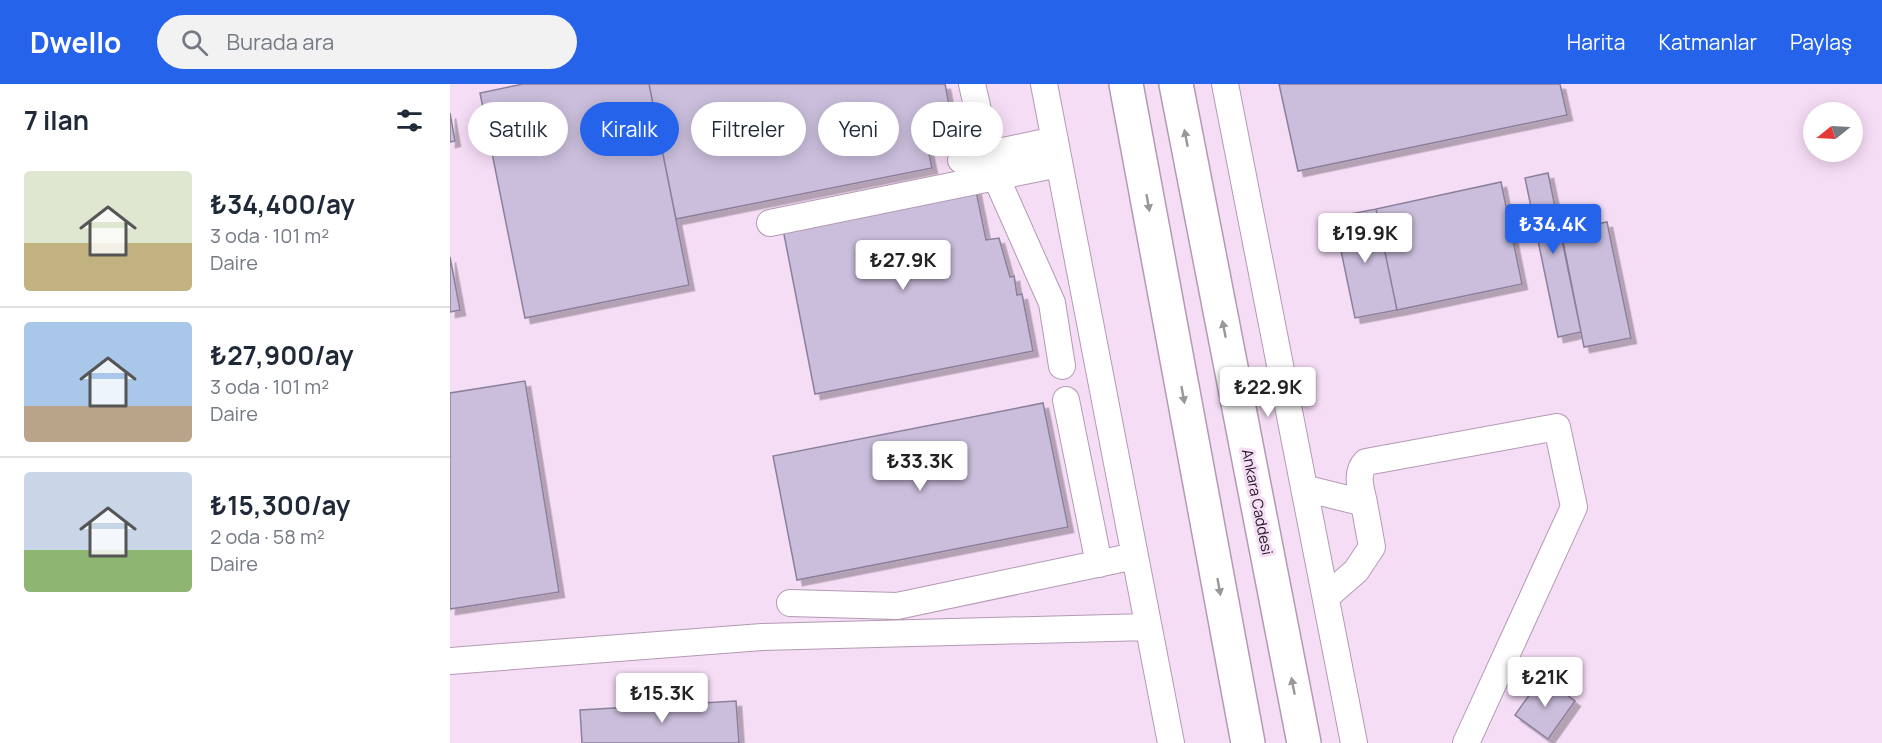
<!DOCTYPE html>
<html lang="tr">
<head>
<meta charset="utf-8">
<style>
	:root { --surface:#fff; --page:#f2f2f3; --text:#1f2937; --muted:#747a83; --line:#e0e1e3; --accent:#2563eb }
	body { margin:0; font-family:Manrope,sans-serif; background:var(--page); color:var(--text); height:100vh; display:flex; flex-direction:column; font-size:22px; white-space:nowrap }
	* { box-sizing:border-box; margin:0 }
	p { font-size:20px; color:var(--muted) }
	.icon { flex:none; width:33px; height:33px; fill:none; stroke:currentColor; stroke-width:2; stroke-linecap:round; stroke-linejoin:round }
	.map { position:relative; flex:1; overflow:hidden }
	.panel { display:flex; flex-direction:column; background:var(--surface); width:450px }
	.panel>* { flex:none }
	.banner { position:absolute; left:18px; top:18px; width:570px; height:54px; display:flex; gap:12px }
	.needle { width:39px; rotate:252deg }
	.tools { position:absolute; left:1353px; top:18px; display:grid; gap:12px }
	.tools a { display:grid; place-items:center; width:60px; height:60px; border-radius:50%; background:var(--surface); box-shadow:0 3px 15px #0003; font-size:30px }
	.price { position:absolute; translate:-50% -51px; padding:0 14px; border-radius:6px; background:#fff; color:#222; font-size:20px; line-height:39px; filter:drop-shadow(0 2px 3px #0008) }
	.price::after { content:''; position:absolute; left:50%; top:36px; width:18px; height:14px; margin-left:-9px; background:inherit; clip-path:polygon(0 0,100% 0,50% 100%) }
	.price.on { background:var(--accent); color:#fff }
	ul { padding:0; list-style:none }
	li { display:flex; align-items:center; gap:18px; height:150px; padding:0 24px }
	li+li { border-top:2px solid var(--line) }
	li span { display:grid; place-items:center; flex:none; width:168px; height:120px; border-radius:6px; color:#555 }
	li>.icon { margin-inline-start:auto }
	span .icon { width:72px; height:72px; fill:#fffc; stroke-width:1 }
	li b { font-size:26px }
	h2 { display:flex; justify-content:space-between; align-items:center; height:72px; padding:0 24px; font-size:26px }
	.pill { padding:0 21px; border-radius:27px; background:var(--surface); box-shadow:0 3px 15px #0003; font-size:21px; line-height:54px }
	.pill.on { background:var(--accent); color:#fff }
	header { display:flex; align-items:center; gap:36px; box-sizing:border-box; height:84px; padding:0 30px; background:var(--accent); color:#fff }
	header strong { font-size:28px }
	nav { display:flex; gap:33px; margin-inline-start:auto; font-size:21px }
	.search { width:420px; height:54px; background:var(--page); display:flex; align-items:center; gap:15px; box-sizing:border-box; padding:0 21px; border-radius:33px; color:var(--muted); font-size:22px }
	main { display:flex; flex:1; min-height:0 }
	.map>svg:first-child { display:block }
	.building { fill:#cabedc; stroke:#8b809c; stroke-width:1.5; filter:url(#shadow) }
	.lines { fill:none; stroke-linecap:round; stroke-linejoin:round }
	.minor-casing { stroke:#b39ab2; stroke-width:28 }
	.highway-casing { stroke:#b39ab2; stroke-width:36 }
	.minor { stroke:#fff; stroke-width:26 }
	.highway { stroke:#fff; stroke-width:33 }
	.oneway { fill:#9a969a }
	.labels { text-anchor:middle; stroke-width:6; stroke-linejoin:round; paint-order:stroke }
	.street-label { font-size:15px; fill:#1f161f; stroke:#f6ddf6 }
</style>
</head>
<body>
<header>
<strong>Dwello</strong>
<div class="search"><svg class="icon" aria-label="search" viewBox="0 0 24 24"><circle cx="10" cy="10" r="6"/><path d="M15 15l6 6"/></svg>Burada ara</div>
<nav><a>Harita</a><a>Katmanlar</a><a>Paylaş</a></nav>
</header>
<main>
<section class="panel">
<h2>7 ilan<svg class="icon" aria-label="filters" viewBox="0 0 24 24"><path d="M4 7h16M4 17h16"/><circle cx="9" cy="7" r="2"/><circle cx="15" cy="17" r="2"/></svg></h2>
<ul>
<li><span style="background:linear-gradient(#dfe7d0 60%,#c2b280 0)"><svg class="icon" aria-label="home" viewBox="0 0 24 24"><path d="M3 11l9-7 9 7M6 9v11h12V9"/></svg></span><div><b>₺34,400/ay</b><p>3 oda · 101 m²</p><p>Daire</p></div></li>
<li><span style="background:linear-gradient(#a9c7e8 70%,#b9a48a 0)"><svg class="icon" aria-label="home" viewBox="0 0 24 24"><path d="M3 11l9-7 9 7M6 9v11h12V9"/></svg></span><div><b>₺27,900/ay</b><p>3 oda · 101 m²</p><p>Daire</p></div></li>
<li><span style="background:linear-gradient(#c9d6e8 65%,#8fb573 0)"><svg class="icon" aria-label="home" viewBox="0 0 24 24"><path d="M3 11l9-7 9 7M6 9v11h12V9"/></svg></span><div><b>₺15,300/ay</b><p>2 oda · 58 m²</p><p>Daire</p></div></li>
</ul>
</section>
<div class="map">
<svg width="1432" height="659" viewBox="0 0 1432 659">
	<defs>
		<filter id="shadow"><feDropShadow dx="5.5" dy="5.5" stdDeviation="0" flood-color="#0004"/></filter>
	</defs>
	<rect width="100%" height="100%" fill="#f6ddf6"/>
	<!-- building -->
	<path class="building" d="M73,0H199L239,201L75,234L30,9Z
		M199,0H495L503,41L474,47L482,84L226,135Z
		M829,0H1110L1117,31L848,87Z
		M0,29L5,57L0,58Z
		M1098,89L1131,248L1108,253L1075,94Z
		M1051,98L1072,200L947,226L926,125Z
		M525,102L536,156L549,154L560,193L564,192L567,211L572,210L583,267L365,310L332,140Z
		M926,125L947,226L905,234L884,133Z
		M1157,138L1181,254L1134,263L1111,147Z
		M0,173L10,226L0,228Z
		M75,297L109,508L0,525V309Z
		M593,319L618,443L347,496L323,372Z
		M1092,593L1125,617L1098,655L1065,631Z
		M286,617L289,659H132L130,626Z"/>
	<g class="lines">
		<defs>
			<path id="minor" d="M522,0L538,70
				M594,0L721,659
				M775,0L904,659
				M511,76L605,56
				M546,93L602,219L612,282
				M320,139L609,80
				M616,316L649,480
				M854,404L914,419L922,463L906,487L876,513
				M914,419C911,405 905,389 916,378L1107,343L1124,423L1016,659
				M340,519L447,522L685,472
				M0,577L312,553L698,543"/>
			<path id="highway" d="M676,0L798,659
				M726,0L854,659"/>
		</defs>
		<!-- minor casing -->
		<use href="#minor" class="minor-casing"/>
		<!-- highway casing -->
		<use href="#highway" class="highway-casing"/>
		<!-- minor -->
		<use href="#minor" class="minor"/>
		<!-- highway -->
		<use href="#highway" class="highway"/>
	</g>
	<!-- one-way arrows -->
	<defs><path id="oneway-solid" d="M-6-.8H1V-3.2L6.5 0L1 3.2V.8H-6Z" transform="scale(1.5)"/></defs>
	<g class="oneway">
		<use href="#oneway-solid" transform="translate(736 54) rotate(-101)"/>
		<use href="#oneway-solid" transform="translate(698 119) rotate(80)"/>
		<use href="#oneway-solid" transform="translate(774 245) rotate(-101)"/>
		<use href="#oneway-solid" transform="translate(733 311) rotate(80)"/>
		<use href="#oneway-solid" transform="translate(769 503) rotate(80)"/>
		<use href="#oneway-solid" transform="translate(843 602) rotate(-101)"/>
	</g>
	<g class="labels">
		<!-- street labels -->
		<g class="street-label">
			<text transform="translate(807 418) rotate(79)" y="5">Ankara Caddesi</text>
		</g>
	</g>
</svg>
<div class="tools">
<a><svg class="needle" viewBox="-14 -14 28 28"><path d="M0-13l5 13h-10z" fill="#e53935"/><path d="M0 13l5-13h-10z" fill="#747a83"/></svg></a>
</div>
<b class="price on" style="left:1103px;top:171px">₺34.4K</b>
<b class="price" style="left:915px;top:180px">₺19.9K</b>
<b class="price" style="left:453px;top:207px">₺27.9K</b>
<b class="price" style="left:818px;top:334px">₺22.9K</b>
<b class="price" style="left:470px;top:408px">₺33.3K</b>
<b class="price" style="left:1095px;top:624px">₺21K</b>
<b class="price" style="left:212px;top:640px">₺15.3K</b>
<div class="banner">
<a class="pill">Satılık</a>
<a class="pill on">Kiralık</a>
<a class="pill">Filtreler</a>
<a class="pill">Yeni</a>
<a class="pill">Daire</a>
</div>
</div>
</main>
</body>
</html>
